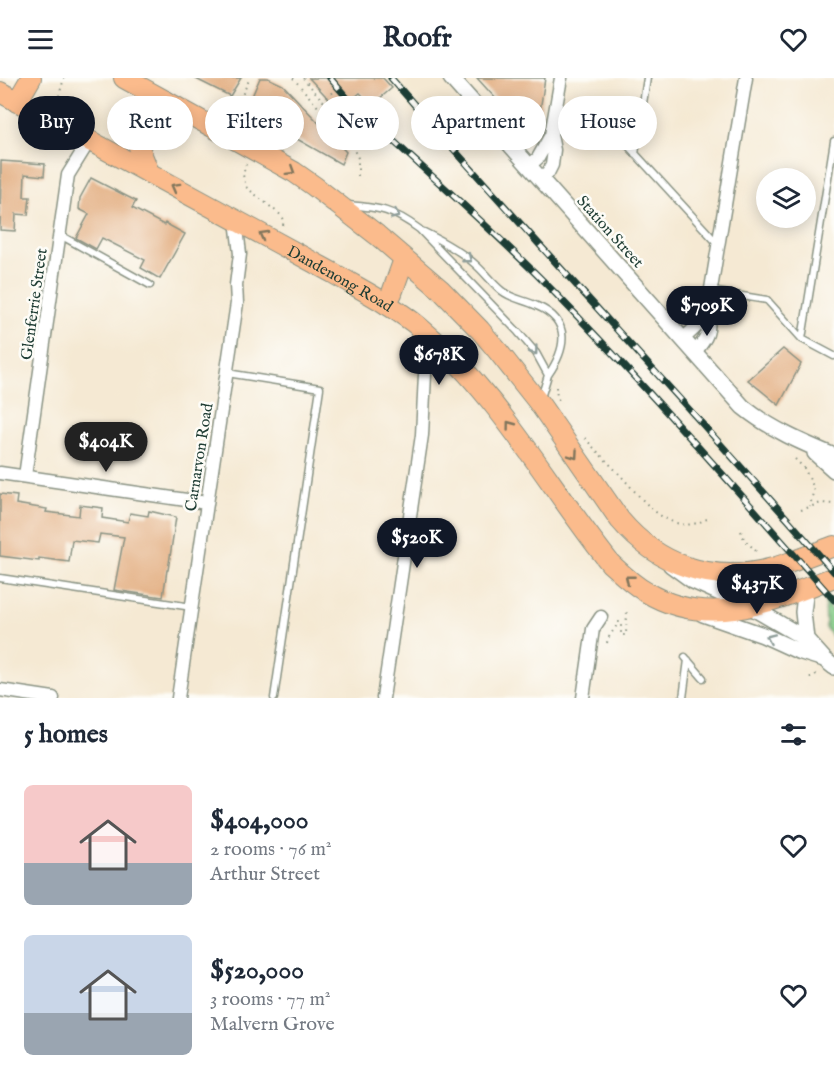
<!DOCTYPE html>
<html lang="en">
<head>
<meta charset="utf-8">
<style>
	:root { --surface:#fff; --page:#f6f6f7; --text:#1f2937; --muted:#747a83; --accent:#111827 }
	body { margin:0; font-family:"IM FELL English",serif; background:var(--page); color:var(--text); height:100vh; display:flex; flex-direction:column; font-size:22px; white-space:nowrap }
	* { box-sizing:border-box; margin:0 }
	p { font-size:20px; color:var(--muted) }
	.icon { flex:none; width:33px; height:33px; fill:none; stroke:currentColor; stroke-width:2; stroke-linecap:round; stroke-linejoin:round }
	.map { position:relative; height:620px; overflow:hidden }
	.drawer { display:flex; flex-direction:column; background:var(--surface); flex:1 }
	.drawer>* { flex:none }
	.hud { position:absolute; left:18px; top:18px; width:798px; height:54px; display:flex; gap:12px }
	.tools { position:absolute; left:756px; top:90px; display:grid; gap:12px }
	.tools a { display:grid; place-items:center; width:60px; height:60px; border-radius:50%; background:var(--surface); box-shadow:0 3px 15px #0003; font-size:30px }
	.price { position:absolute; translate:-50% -51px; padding:0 14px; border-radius:21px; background:var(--accent); color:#fff; font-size:20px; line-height:39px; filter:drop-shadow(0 2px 3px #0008) }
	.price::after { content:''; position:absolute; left:50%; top:36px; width:18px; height:14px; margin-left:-9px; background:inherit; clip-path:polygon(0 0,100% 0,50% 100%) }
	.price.current { background:#222; color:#fff }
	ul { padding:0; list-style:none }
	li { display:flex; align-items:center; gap:18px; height:150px; padding:0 24px }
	li span { display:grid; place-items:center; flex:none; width:168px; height:120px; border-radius:9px; color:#555 }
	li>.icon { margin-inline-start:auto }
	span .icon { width:72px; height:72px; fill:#fffc; stroke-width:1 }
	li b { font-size:26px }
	h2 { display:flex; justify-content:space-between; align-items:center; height:72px; padding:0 24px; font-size:26px }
	.pill { padding:0 21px; border-radius:27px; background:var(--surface); box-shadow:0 3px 15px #0003; font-size:21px; line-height:54px }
	.pill.current { background:var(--accent); color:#fff }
	header { display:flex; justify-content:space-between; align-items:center; height:78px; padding:0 24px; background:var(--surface); font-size:27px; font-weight:700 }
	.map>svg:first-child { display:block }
	.green { fill:#85cc87; stroke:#52845e; stroke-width:1.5 }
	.building { fill:#e2ab7d }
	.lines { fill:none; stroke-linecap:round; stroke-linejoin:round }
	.service-casing { stroke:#8a9384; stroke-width:9 }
	.minor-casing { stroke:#8a9384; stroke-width:15 }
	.tertiary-casing { stroke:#8a9384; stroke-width:18 }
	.primary-casing { stroke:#8a9384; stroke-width:22 }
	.trunk-casing { stroke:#8a9384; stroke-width:22 }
	.path { stroke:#8a9384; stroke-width:2; stroke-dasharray:1.5 4.5; stroke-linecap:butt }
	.service { stroke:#fff; stroke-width:6 }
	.minor { stroke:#fff; stroke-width:12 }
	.tertiary { stroke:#fff; stroke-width:15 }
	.primary { stroke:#fbbb8c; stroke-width:20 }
	.trunk { stroke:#fbbb8c; stroke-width:20 }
	.rail-casing { stroke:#1f3d34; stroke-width:7 }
	.rail { stroke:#fdfcf7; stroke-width:4.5; stroke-dasharray:14; stroke-linecap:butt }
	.oneway { stroke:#82765c }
	.oneway2 { stroke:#8f9e9a }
	.labels { text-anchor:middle; stroke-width:5; stroke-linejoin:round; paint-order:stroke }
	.street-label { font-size:16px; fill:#1f3d34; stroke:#fdfcf7 }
</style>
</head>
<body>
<header><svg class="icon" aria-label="menu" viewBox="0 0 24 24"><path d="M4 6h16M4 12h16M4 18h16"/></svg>Roofr<svg class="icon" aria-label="heart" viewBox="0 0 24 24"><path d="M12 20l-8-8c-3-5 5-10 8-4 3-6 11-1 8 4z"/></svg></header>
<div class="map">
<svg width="834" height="620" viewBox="0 0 834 620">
	<rect width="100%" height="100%" fill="#fdfcf7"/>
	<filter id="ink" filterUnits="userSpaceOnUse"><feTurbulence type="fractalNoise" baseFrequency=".0167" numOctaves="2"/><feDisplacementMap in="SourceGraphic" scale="12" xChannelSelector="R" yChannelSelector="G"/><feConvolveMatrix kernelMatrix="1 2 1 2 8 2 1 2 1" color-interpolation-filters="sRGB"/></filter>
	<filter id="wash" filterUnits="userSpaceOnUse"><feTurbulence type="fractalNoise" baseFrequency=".008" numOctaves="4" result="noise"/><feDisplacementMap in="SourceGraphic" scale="24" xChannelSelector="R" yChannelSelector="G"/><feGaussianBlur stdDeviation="1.35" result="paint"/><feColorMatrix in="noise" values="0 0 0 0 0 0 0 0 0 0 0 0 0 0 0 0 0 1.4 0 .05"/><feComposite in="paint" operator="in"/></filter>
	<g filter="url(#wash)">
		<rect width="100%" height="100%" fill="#f5e9d3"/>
		<!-- green -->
		<path class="green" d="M825,518L829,530L834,535V560L826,550Z"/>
		<g id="blocks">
			<!-- building -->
			<path class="building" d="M194,0H241L230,18Z
				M260,0H268L283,7L346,74L341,86L246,32Z
				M309,0H383L392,10L372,27L360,15L339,32Z
				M477,0H545L537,53L527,55Z
				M1,83L45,86L44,98L25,96L24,119H30L28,137L16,136L15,153L0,152Z
				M91,100L136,123L132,130L164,147L165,145L185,156L160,201L141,190L145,182L102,160L96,171L76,160L89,136L79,131L80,120Z
				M783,271L801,286L779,327L748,302Z
				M0,416L17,418L16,426L47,431L46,434L79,438L80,427L103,430L102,440L128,444L130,435L148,438L149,433L176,439L168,492H167L163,519L114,512L124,459L100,456L98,465L72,462L69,484L39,480V483L0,478Z"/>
		</g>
	</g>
	<g filter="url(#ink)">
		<use href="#blocks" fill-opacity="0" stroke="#8a9384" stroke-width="1.5"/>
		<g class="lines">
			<defs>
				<path id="service" d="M554,39L610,48L718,166
					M635,76L647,0
					M348,127C380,130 392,131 419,151L518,254L536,275L548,297L541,320
					M424,154C442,163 461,173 476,187C485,195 492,205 502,213C512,221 525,222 537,228C572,243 566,271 548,297
					M60,157L150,207
					M711,213L767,222L802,261L834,278
					M802,261L834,63
					M227,295L320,310L274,620
					M0,500L192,529
					M685,579L703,600
					M683,620L688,582"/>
				<path id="minor" d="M529,88L538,80L551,57
					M541,102L548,95L552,87L554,72L551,57L561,0
					M683,261L696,249L707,235
					M695,274C707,260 711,253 707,235L746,0
					M0,395L207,425
					M25,398L68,97L89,63
					M0,612L53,620
					M178,620L237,225L236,207L240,176L236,142
					M383,620L422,357L427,256
					M583,620L593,551L601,539"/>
				<path id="tertiary" d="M451,0L743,329C770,351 803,365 834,378
					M815,375L834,392
					M671,487L693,503L751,529L806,561L824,581L834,589
					M703,536L763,557L798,573L824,581
					M806,561L803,534L806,510"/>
				<path id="primary" d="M17,24L31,0"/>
				<g id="trunk">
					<path d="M124,0L294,94L314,108L377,157L440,211L480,252L497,272L539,325L620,442C658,487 711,506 769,491C791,485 813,476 834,468"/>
					<path id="s1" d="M0,14L333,195C362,212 392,227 418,248C497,313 547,406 610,485C621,495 632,506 646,514C709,552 772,524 834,499"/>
					<path d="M149,95C143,77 125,48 144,33C151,29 159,26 166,23"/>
					<path d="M386,226L392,215L404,181"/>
				</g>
			</defs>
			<!-- service casing -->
			<use href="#service" class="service-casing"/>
			<!-- minor casing -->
			<use href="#minor" class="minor-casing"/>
			<!-- tertiary casing -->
			<use href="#tertiary" class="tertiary-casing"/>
			<!-- primary casing -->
			<use href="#primary" class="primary-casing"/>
			<!-- trunk casing -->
			<use href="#trunk" class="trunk-casing"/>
			<!-- path -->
			<path class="path" d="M293,0L352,68L358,80V99
				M303,0L323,23L336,12
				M59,18L64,0
				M235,32L250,0
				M246,86L243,97L246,109L282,138L284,142L283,147
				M556,309L557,319L561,326
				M585,360C596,373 609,385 621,398C639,417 662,451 693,446C698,445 702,443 707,441
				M795,381L804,390L814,410L810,429
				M801,432L821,425L834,426
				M741,453L744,461L759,476
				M607,565C609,555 615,553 618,544H621V557H626L627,531
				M810,600L818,595"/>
			<!-- service -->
			<use href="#service" class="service"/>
			<!-- minor -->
			<use href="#minor" class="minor"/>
			<!-- tertiary -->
			<use href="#tertiary" class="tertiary"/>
			<!-- primary -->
			<use href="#primary" class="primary"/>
			<!-- trunk -->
			<use href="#trunk" class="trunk"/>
			<defs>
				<path id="rail" d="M330,0L348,21C417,86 490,148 556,216C652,315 743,419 834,522
					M391,0C536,167 689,327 834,494"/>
			</defs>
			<!-- rail casing -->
			<use href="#rail" class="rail-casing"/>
			<!-- rail -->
			<use href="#rail" class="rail"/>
		</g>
		<!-- one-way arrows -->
		<defs><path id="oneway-chevron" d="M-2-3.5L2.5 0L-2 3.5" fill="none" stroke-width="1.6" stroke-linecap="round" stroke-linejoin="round" transform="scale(1.5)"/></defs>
		<g class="oneway">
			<use href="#oneway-chevron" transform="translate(291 93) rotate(32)"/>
			<use href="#oneway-chevron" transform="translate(175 109) rotate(-151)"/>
			<use href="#oneway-chevron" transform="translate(263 157) rotate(-151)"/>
			<use href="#oneway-chevron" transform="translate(510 347) rotate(-127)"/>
			<use href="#oneway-chevron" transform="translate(574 377) rotate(55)"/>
			<use href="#oneway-chevron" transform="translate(629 501) rotate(-141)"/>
		</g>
		<g class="oneway2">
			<use href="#oneway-chevron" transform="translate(396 137) rotate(24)"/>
			<use href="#oneway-chevron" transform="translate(468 181) rotate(38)"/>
			<use href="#oneway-chevron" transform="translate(534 273) rotate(53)"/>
			<use href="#oneway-chevron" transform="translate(770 560) rotate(-156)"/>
		</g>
	</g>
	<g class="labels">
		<!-- street labels -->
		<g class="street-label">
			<text transform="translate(611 153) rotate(48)" y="6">Station Street</text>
			<text dy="6" stroke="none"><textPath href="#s1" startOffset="388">Dandenong Road</textPath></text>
			<text transform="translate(33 226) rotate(-82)" y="6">Glenferrie Street</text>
			<text transform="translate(198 379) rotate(-81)" y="6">Carnarvon Road</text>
		</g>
	</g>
</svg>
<div class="tools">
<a><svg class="icon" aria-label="layers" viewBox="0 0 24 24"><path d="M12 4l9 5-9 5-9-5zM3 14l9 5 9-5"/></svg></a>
</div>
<b class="price" style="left:707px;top:259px">$709K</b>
<b class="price" style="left:439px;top:308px">$678K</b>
<b class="price current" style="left:106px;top:395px">$404K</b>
<b class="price" style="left:417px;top:491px">$520K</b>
<b class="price" style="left:757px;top:537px">$437K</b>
<div class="hud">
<a class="pill current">Buy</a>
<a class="pill">Rent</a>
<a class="pill">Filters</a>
<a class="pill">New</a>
<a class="pill">Apartment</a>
<a class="pill">House</a>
</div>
</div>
<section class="drawer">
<h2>5 homes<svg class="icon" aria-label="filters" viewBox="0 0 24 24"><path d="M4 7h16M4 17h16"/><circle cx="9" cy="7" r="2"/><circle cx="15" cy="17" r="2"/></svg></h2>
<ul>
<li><span style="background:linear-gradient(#f6c9c9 65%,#9aa5b1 0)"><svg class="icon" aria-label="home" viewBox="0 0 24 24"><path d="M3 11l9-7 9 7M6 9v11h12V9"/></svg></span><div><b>$404,000</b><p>2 rooms · 76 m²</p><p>Arthur Street</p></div><svg class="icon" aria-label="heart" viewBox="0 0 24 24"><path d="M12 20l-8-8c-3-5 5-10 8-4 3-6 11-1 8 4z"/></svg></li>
<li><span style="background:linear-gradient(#c9d6e8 65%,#9aa5b1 0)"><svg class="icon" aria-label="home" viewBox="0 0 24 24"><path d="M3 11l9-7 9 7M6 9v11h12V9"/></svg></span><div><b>$520,000</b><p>3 rooms · 77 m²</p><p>Malvern Grove</p></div><svg class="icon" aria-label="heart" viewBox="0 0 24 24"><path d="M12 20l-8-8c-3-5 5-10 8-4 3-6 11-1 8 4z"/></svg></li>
</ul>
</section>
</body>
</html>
